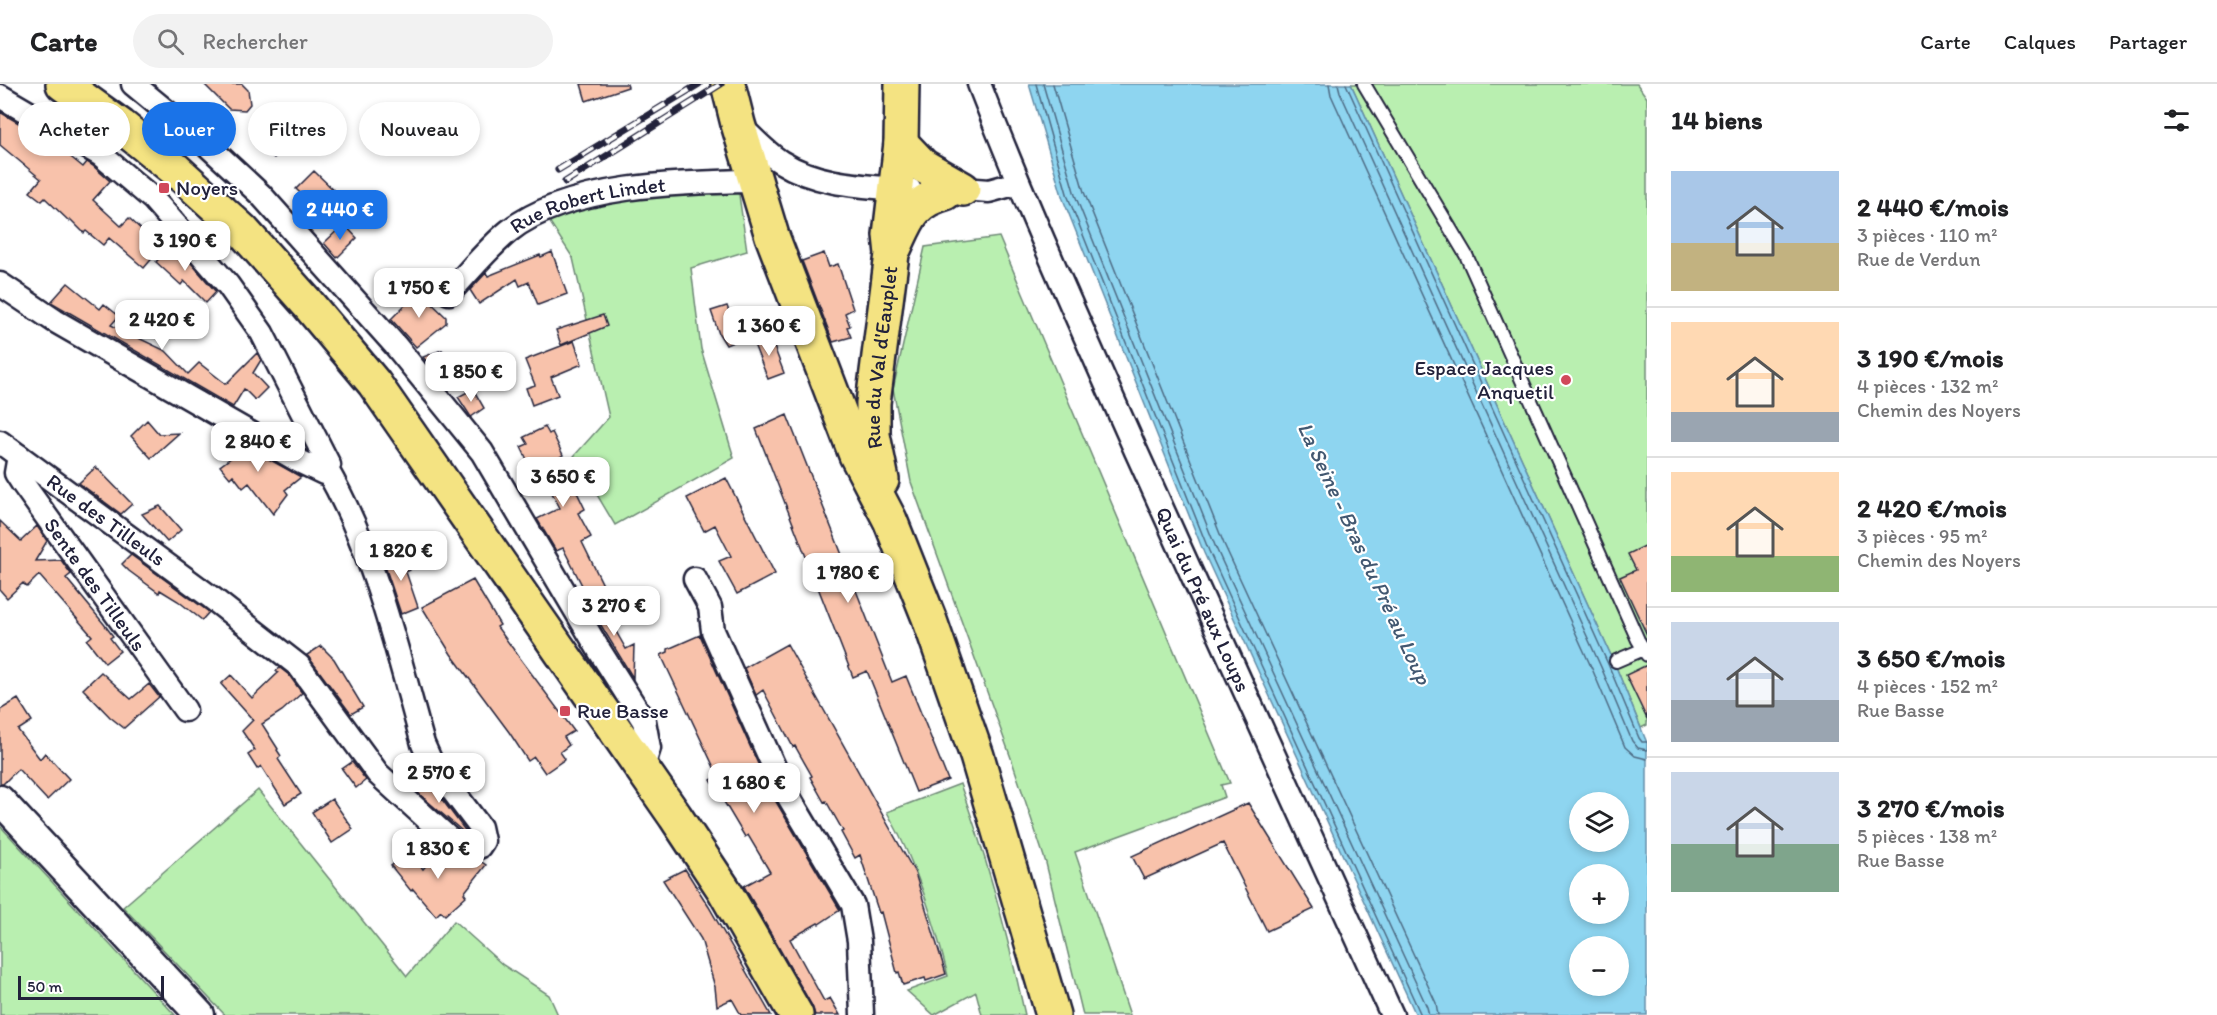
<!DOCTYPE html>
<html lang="fr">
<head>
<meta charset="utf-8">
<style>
	:root { --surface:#fff; --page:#f2f2f2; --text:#202124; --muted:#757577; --line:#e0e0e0; --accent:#1a73e8 }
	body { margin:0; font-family:Itim,sans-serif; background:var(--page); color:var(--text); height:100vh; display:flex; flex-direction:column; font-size:22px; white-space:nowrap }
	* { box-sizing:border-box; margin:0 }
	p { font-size:20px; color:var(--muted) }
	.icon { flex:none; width:33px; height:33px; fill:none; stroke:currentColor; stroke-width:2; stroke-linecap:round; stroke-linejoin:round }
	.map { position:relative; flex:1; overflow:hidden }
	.panel { display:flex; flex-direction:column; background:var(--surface); width:570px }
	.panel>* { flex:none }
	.guide { position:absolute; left:18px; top:18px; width:570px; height:54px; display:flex; gap:12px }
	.fabs { position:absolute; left:1569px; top:708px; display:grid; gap:12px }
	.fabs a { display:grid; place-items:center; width:60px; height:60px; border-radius:50%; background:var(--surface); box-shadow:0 3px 9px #0003; font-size:30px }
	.scale { position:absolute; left:18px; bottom:15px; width:146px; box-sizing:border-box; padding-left:6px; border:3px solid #22223b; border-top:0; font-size:16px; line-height:21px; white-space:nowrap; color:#22223b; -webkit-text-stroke:4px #fff; paint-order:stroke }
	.price { position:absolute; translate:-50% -51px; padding:0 14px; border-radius:12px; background:#fff; color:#222; font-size:20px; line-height:39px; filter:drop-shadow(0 2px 3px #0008) }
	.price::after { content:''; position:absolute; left:50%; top:36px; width:18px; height:14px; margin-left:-9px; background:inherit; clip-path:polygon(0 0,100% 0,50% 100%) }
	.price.on { background:var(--accent); color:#fff }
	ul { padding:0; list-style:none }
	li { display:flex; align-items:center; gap:18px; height:150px; padding:0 24px }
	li+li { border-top:2px solid var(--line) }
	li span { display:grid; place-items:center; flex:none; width:168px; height:120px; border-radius:0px; color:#555 }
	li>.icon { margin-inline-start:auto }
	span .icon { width:72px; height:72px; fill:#fffc; stroke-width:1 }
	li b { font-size:26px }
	h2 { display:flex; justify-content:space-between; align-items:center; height:72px; padding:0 24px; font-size:26px }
	.chip { padding:0 21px; border-radius:27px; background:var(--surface); box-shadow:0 3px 9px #0003; font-size:21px; line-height:54px }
	.chip.on { background:var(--accent); color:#fff }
	header { display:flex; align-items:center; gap:36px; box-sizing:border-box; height:84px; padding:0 30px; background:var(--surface); border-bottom:2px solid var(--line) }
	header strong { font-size:28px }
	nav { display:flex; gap:33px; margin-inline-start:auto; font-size:21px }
	.search { width:420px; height:54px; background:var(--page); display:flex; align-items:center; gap:15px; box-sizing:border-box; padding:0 21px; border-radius:33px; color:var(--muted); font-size:22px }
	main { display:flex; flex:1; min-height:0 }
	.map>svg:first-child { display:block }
	.green { fill:#b9efb0; stroke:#6e8876; stroke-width:1.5 }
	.water { fill:#8ed5f0; stroke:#638da8; stroke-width:1.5; fill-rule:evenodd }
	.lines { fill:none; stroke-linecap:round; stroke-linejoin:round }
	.shore { stroke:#4d6a83; stroke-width:1.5 }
	.building { fill:#f8c2ab; stroke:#22223b; stroke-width:1.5 }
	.service-casing { stroke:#22223b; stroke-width:16 }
	.minor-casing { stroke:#22223b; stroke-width:27 }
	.tertiary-casing { stroke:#22223b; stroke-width:33 }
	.primary-casing { stroke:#22223b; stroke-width:38 }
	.service { stroke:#fff; stroke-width:12 }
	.minor { stroke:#fff; stroke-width:22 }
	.tertiary { stroke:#fff; stroke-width:28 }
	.primary { stroke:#f4e382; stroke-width:33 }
	.rail-casing { stroke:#22223b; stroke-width:7 }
	.rail { stroke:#fff; stroke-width:4.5; stroke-dasharray:14; stroke-linecap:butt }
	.poi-dot { fill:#d1495b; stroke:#fff; stroke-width:2 }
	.labels { text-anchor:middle; stroke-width:4.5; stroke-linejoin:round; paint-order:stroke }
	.poi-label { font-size:21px; fill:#22223b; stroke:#fff; text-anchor:start }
	.street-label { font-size:21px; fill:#22223b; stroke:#fff }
	.water-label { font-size:22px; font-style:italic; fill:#425871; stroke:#fff }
</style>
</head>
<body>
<header>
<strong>Carte</strong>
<div class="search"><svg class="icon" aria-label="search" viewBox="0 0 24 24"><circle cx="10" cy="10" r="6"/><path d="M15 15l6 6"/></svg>Rechercher</div>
<nav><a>Carte</a><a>Calques</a><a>Partager</a></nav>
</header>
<main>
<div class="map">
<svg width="1647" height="931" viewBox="0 0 1647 931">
	<rect width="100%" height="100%" fill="#fff"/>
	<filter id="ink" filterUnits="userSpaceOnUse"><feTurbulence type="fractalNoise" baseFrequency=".0167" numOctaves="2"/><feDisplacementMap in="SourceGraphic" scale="12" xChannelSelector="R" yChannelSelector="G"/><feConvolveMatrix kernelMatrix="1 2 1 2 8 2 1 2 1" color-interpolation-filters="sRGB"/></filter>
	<g filter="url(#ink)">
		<!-- green -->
		<path class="green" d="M1351,0H1637L1647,14V641L1641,644L1614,578Z
			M737,97L747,167L691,184L701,265L734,374L615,441L574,372L609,333L573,174L542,126Z
			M999,153L1230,699L1221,701L1225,713L1075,768L1130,931H1083L1046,779L1011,674L911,398L893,305L925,163Z
			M960,700C988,776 1008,853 1025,931H982L976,908L934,931L907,907L948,892C933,833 917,781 887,728Z
			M258,706L407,892L454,837L503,881L549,911L558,931H225L123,823Z
			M0,742L4,746L175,931H0Z"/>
		<!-- water -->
		<path class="water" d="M1029,0H1351L1614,578L1647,659V931H1416L1204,469L1063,115ZM1580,718H1618V758H1580ZM1580,790H1618V830H1580ZM1580,862H1618V902H1580Z"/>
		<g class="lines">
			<!-- shore -->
			<path class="shore" d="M1036,0L1068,113L1209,467L1421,931
				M1043,0L1075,111L1216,464L1427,923L1429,931
				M1053,0L1084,108L1224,460L1436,919L1438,931
				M1329,0L1331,11L1593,587L1625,663L1635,672L1647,675
				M1338,0L1340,8L1601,583L1632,657L1638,664L1647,666
				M1346,0L1608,580L1639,654L1642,658H1647"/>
		</g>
		<!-- building -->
		<path class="building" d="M204,0H242L248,6L250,20L245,26L229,25Z
			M581,0H627L628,3L586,17Z
			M0,28L56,61L83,83L87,78L93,82L110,97L93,116L121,142L129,134L161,164L144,184L109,154L103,161L86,147L84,149L70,135L69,137L45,114L42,117L30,108L41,95L0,61Z
			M282,31L300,48L274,74L257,57Z
			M314,87L340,112L322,130L296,105Z
			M344,140L357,154L337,174L324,159Z
			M173,158L216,208L206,219L184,197L181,201L156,178Z
			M552,168L567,210L538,221L529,198L520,202L517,195L479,220L470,206L486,189L488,192L540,171L541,173Z
			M824,169L829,183L838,180L853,225L845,229L850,242L847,243L851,253L833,258L802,177Z
			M68,199L100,225L104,220L119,232L111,241L166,267L188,290L199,279L226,300L257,269L261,276L253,289L267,304L255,316L244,305L233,323L51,218Z
			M419,207L446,233V239L416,263L391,235Z
			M727,222L740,255L726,261L719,250L711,227Z
			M603,231L607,242L561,261L556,246Z
			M770,252L784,289L768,295L753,258Z
			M574,257L582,280L551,293L558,311L532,321L526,304L535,301L525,276Z
			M442,266L452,277L437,290L423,273Z
			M473,305L484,324L471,333L458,313Z
			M787,331L892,598L906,592L948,696L916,708L867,587L853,593L756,345Z
			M147,336L159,350L179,349L151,374L131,352Z
			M545,343L549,350L552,348L563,371L560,373L585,425L578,429L591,453L582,458L605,505L588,513L563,464L556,467L537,435L560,424L538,383L532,386L521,363L528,360L524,353Z
			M215,345L301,393L285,406L288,410L273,430L249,399L243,404L233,391L230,394L220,382L240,367L212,351Z
			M96,383L132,420L121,430L79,399Z
			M726,394L775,490L737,510L719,477L731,472L715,441L704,447L687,414Z
			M160,422L181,446L167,458L142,430Z
			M0,437L21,457L37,442L47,457L35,477L61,476L71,490L66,494L104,540L113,552L110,554L120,567L105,579L87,556L92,552L39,491L27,503L23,499L7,514L0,506Z
			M1647,461V551L1620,493L1636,486L1628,470Z
			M402,468L410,486L406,488L418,523L401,530L383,476Z
			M131,471L209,528L202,536L178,517L160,506L159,509L129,487L122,480Z
			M473,496L500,541L497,543L574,647L564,653L569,661L560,668L565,675L545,689L534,673L528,677L509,648L451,570L422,523Z
			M592,512L606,539L610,537L626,565L634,561L633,594L585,515Z
			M700,551L772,711L840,826L819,840L818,839L790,855L824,917L830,914L840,931H815L812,922L744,802L770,788L748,751L745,753L711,696L718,692L661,571L668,568V565Z
			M787,560L915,789L946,890L926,897L925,894L903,901L899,888L897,889L881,828L879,829L860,771L855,774L841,748L843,747L826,717L824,718L810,693L812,692L795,662L793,663L763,606L756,611L744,584Z
			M321,562L334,575L363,623L351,630L307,571Z
			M1647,581V635L1626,591Z
			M280,584L289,591L302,609L282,627L262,640L278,665L277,666L281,672L278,675L301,710L285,720L261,682L257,685L248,671L255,666L242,647L253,636L221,600L231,591L252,614L278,589L276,587Z
			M101,588L131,615L149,600L159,613L124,644L110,633L83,605Z
			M18,615L32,637L18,646L40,675L45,669L69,695L47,716L18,685L3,700H0V626Z
			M352,678L366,696L356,704L342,685Z
			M429,698L467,749L468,752L418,709Z
			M332,715L353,745L332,759L312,728Z
			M1248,719L1314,825L1267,847L1223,759L1144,795L1132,772Z
			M440,765L451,774L464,779L473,780L480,777L486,781L464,809L466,812L445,831L441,827L436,832L413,805L411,807L391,782L409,768L423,785Z
			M685,785L709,823L771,931H741L732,915L717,922L715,903L701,855L663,796Z"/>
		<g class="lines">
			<defs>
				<path id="service" d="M1364,0L1466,171L1638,556L1647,571
					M1616,577L1644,565"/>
				<g id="minor">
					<path d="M133,0L206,60L261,111L395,261L482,368L599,566L644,637L649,664L642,686"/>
					<path id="s1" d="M979,0C1027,124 1082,245 1136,367C1220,555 1307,743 1392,931"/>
					<path d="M0,12L101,71L153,115L228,201L262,249L329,381L326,384C375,469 397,567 423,660L431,678L480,743L483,757L479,763L469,767L457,762L378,690L299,582L212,514L0,358"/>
					<path d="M739,41C752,53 765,68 781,78C819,102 866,102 910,106"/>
					<path d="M948,108L963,105L989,107L1018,99"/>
					<path d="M0,200L55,237L299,377L324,389L326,384"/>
					<path id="s2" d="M449,209C468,189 487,165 509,147C568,100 683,98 756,97"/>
					<path id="s3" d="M19,372L16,389L23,400L185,626"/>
					<path d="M695,495L710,523L713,547L784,705L853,821L859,857L862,931"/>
				</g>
				<path id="tertiary" d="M0,716L200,931"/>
				<g id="primary">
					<path d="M63,0L121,42L176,86L242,146L308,220L374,299L675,732L724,806L796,931"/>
					<path d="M728,0L738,40L772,152L856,371L890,436L929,534L977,672L1053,931"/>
					<path d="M901,59L923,82L963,105"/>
					<path d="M895,163C908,135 912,118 945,109"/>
					<path id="s4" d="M882,396L873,351V319L892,170L890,151L901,59L902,0"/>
				</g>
			</defs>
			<!-- service casing -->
			<use href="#service" class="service-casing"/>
			<!-- minor casing -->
			<use href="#minor" class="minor-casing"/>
			<!-- tertiary casing -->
			<use href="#tertiary" class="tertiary-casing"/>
			<!-- primary casing -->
			<use href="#primary" class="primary-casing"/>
			<!-- service -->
			<use href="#service" class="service"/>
			<!-- minor -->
			<use href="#minor" class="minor"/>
			<!-- tertiary -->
			<use href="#tertiary" class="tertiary"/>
			<!-- primary -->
			<use href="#primary" class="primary"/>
			<defs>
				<path id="rail" d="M558,86L699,0
					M565,98L721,0"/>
			</defs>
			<!-- rail casing -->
			<use href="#rail" class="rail-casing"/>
			<!-- rail -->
			<use href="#rail" class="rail"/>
		</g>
	</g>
	<!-- markers -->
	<g class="poi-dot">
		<rect x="158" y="98" width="12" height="12" rx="3"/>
		<circle cx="1566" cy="296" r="6"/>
		<rect x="559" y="621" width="12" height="12" rx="3"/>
	</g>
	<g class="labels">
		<!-- poi labels -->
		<g class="poi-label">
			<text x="176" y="111">Noyers</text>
			<text x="1554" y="291" text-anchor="end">Espace Jacques<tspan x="1554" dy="24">Anquetil</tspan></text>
			<text x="577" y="634">Rue Basse</text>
		</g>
		<!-- street labels -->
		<g class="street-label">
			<text dy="7" stroke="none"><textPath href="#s2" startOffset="171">Rue Robert Lindet</textPath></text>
			<text dy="7" stroke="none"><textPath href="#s4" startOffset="124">Rue du Val d'Eauplet</textPath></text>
			<text transform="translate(106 436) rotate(36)" y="7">Rue des Tilleuls</text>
			<text dy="7" stroke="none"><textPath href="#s3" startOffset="154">Sente des Tilleuls</textPath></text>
			<text dy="7" stroke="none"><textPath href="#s1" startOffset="562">Quai du Pré aux Loups</textPath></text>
		</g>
		<!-- water labels -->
		<g class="water-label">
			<text transform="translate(1365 469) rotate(65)" y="8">La Seine - Bras du Pré au Loup</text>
		</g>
	</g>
</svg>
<div class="fabs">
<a><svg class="icon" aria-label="layers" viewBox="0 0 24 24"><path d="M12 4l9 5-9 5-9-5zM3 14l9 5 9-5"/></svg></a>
<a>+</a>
<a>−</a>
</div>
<div class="scale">50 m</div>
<b class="price on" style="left:340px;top:157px">2 440 €</b>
<b class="price" style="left:185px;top:188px">3 190 €</b>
<b class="price" style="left:419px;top:235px">1 750 €</b>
<b class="price" style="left:162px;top:267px">2 420 €</b>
<b class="price" style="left:769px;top:273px">1 360 €</b>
<b class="price" style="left:471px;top:319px">1 850 €</b>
<b class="price" style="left:258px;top:389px">2 840 €</b>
<b class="price" style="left:563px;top:424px">3 650 €</b>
<b class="price" style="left:401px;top:498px">1 820 €</b>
<b class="price" style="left:848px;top:520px">1 780 €</b>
<b class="price" style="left:614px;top:553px">3 270 €</b>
<b class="price" style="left:439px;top:720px">2 570 €</b>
<b class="price" style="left:754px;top:730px">1 680 €</b>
<b class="price" style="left:438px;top:796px">1 830 €</b>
<div class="guide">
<a class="chip">Acheter</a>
<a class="chip on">Louer</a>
<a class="chip">Filtres</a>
<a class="chip">Nouveau</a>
</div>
</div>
<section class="panel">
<h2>14 biens<svg class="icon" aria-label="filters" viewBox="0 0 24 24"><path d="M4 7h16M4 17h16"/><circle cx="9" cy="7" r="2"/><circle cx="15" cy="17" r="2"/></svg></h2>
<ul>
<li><span style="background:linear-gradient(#a9c7e8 60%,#c2b280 0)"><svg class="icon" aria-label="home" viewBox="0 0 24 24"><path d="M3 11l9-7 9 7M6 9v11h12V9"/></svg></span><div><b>2 440 €/mois</b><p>3 pièces · 110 m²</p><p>Rue de Verdun</p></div></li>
<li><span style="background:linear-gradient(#ffd9b3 75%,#9aa5b1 0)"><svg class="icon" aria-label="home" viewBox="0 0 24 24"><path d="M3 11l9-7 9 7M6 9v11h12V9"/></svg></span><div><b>3 190 €/mois</b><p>4 pièces · 132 m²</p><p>Chemin des Noyers</p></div></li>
<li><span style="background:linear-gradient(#ffd9b3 70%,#8fb573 0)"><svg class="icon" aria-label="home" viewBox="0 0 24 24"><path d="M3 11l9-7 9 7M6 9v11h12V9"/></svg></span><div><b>2 420 €/mois</b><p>3 pièces · 95 m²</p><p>Chemin des Noyers</p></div></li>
<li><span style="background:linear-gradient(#c9d6e8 65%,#9aa5b1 0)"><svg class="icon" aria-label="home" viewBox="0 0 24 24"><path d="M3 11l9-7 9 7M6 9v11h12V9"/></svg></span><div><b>3 650 €/mois</b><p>4 pièces · 152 m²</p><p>Rue Basse</p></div></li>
<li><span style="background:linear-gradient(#c9d6e8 60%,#7fa58c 0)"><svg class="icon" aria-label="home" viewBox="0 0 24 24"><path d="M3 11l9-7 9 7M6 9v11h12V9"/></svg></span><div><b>3 270 €/mois</b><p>5 pièces · 138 m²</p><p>Rue Basse</p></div></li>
</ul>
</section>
</main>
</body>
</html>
